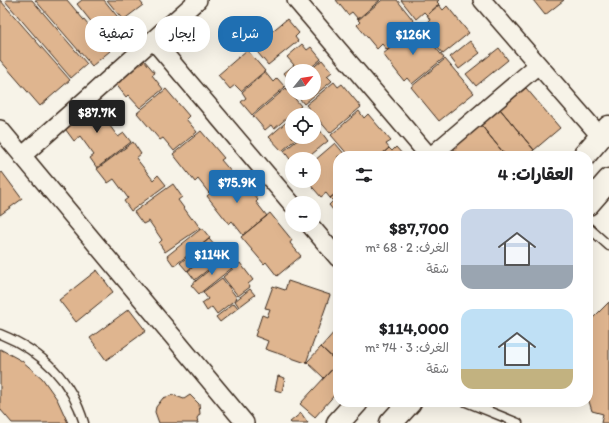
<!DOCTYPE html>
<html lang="ar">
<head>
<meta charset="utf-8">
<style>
	:root { --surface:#fff; --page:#f6f6f6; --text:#202124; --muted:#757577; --accent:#1f6fb2 }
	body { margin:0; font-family:Itim,"Playpen Sans Arabic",sans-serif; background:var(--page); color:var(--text); direction:rtl; height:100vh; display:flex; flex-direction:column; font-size:15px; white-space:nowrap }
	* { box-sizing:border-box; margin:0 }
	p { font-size:13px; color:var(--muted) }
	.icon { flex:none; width:22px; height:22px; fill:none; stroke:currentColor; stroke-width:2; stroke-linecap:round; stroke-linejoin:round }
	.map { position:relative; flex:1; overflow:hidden; direction:ltr }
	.panel { position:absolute; left:333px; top:151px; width:260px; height:256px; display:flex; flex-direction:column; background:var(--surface); border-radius:16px; box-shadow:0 4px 16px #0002; direction:rtl }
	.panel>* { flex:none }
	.banner { position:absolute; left:12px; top:16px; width:261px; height:36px; direction:rtl; display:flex; gap:8px }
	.needle { width:26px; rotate:60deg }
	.buttons { position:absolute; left:285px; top:64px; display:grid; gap:8px }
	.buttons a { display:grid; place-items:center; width:36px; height:36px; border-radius:50%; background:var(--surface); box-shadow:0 4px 16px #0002; font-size:20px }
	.price { position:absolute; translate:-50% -34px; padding:0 9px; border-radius:4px; background:var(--accent); color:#fff; font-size:13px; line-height:26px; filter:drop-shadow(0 1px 2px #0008) }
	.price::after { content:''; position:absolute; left:50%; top:24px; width:12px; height:9px; margin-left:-6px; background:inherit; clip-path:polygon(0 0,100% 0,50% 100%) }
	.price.on { background:#222; color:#fff }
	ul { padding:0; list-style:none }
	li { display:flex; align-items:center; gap:12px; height:100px; padding:0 20px }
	li span { display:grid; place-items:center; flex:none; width:112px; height:80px; border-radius:12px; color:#555 }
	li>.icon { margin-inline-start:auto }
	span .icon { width:48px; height:48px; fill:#fffc; stroke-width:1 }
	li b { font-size:17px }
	h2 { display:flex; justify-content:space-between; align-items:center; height:48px; padding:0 20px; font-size:17px }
	.chip { padding:0 14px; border-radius:16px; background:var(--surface); box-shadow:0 4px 16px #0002; font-size:14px; line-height:36px }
	.chip.on { background:var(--accent); color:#fff }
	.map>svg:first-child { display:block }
	.building { fill:#dfb58f; stroke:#3b2a1e }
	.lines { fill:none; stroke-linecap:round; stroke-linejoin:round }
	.lane-casing { stroke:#3b2a1e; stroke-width:11 }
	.street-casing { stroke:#3b2a1e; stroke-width:20 }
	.secondary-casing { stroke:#3b2a1e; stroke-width:25 }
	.lane { stroke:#f7f3e8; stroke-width:8 }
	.street { stroke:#f7f3e8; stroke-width:17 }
	.secondary { stroke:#f7f3e8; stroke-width:22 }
</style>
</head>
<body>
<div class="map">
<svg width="609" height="423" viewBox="0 0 609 423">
	<rect width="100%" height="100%" fill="#f7f3e8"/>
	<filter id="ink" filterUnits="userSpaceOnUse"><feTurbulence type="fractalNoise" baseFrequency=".025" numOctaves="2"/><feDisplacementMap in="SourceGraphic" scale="8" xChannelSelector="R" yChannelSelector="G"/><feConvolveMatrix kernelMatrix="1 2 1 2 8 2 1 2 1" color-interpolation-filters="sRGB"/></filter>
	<g filter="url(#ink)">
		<!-- building -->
		<path class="building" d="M0,0L70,80L40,106L0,60Z
			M6,0H32L87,64L71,78L5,1Z
			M35,0H67L110,51L92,66Z
			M82,0H104L121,21L114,27L116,29L105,39L77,4Z
			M107,0H139L143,5L123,20Z
			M336,0H380L358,19L352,12L348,15Z
			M382,0H397L417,25L387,50L382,44L377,49L357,25L360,22L358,20Z
			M401,0H439L437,2L439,4L427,15L424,12L416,19Z
			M533,0H564L545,15Z
			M439,5L443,10L447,6L469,33L443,54L421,28L430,20L427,15Z
			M287,19L299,33L295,37L298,41L268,65L253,47Z
			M418,26L444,58L412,84L407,78L404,81L383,54Z
			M470,41L480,53L459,69L450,57Z
			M302,44L307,50L311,47L321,59L307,71H292V83L284,73L294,65L287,57Z
			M499,48L508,60L476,86L466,74Z
			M247,50L265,71L241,91L235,85L230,89L218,75Z
			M445,59L474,93L439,121L411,87Z
			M144,60L155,73L152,75L163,89L140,108L128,95L126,97L115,83Z
			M322,60L332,72L327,76L332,81L304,104L295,93H314V71H309Z
			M265,72L273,82L277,78L285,87L252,115L241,102L246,98L242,92Z
			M334,82L338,87L342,84L361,107L330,133L306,105Z
			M286,88L301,106L274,129L271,125L265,130L253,116Z
			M526,88L560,128L534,150L500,109Z
			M166,89L189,116L186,119L197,132L174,151L163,138L160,140L137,113Z
			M98,100L107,111L102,115L118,137L124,133L131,142L97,168L90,158L94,155L80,136L74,141L63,126Z
			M302,108L308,115H294Z
			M500,109L534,150L527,156H506L481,125Z
			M359,111L364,118L368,114L391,141L386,144L389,148L380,156H349L331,135Z
			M292,117V137H298L282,151L269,137Z
			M316,125L328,141L306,159H292V162L284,151L301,137H314V126Z
			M481,125L506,156H459L453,148Z
			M201,131L224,158L221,160L233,174L209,193L198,179L195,182L173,154Z
			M133,142L141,154L136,158L153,180L158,175L166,185L131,211L124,201L128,198L114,179L108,183L97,169Z
			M335,143L346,156H338V192L330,198L326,193L321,197L307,181H314V161Z
			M396,147L404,156H380L389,148L392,151Z
			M2,172L22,199L0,215V174Z
			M236,172L258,200L256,202L267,216L243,235L232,221L229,224L207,196Z
			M173,184L182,197L178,200L192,219L193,218L200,228L165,252L159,243L162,240L149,221L143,224L134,212Z
			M338,192V216L329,205L333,201L330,198Z
			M270,213L292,240L290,243L301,256L277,276L266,262L264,264L241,237Z
			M202,228L210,238L174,266L167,256Z
			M209,239L216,247L187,271L180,263Z
			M217,248L224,257L195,280L188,271Z
			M224,258L232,268L199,294L191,285Z
			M240,263L253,280L248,284L250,287L238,296L223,277Z
			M97,270L113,292L76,322L59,300Z
			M222,278L237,298L217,314L212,307L207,311L202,303L208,299L203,292Z
			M288,281L330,295L306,363L265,349L268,341L255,336L262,315L267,317L270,309L265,308L273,286L285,290Z
			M250,289L255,295L239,307L235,301Z
			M609,302V423H601L603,414L592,411L588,398V323Z
			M234,303L238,308L220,322L216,317Z
			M129,309L146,331L106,360L90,338Z
			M335,331L338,334V363L321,347Z
			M321,347L338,363L324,378L307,362Z
			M0,349L22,361L42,378L57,399L68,423H12L0,409Z
			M338,363V391L315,417L300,404Z
			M278,376L285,378L282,392L275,390Z
			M173,395L184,399L190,395L199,404L200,414L197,418L198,423H159L155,412L156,407L163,398Z
			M301,413L308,423H291L290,422Z"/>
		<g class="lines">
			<defs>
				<path id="lane" d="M588,227L609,246
					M0,334C42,351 71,379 84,423
					M466,402L518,423"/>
				<path id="street" d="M296,0L429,156
					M482,0L601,137
					M153,40L292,204
					M0,129L245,423
					M22,156L198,0
					M431,156L538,65
					M310,225L338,258"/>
				<path id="secondary" d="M584,156L609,127
					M588,204L609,180
					M338,423L357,402
					M391,423L410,402"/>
			</defs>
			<!-- lane casing -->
			<use href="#lane" class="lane-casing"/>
			<!-- street casing -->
			<use href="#street" class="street-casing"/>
			<!-- secondary casing -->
			<use href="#secondary" class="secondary-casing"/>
			<!-- lane -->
			<use href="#lane" class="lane"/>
			<!-- street -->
			<use href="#street" class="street"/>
			<!-- secondary -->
			<use href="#secondary" class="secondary"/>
		</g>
	</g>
</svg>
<div class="buttons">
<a><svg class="needle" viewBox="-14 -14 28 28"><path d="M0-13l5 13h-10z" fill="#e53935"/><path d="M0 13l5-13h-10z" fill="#757577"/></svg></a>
<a><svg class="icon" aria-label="locate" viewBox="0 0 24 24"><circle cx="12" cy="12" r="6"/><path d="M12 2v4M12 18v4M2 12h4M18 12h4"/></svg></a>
<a>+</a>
<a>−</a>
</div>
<b class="price" style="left:413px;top:56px">$126K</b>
<b class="price on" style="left:97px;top:134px">$87.7K</b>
<b class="price" style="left:237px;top:204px">$75.9K</b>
<b class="price" style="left:212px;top:276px">$114K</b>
<div class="banner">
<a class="chip on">شراء</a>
<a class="chip">إيجار</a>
<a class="chip">تصفية</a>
</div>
<section class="panel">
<h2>العقارات: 4<svg class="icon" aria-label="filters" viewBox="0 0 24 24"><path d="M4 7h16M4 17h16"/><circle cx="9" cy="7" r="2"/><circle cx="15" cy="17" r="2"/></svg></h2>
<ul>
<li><span style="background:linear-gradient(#c9d6e8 70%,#9aa5b1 0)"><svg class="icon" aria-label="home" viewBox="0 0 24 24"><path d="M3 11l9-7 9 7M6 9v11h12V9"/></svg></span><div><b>$87,700</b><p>الغرف: 2 · 68 m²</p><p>شقة</p></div></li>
<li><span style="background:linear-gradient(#bfe0f5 75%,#c2b280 0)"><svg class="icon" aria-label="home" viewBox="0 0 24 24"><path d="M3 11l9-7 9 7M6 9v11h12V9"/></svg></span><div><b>$114,000</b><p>الغرف: 3 · 74 m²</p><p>شقة</p></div></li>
</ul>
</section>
</div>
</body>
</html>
